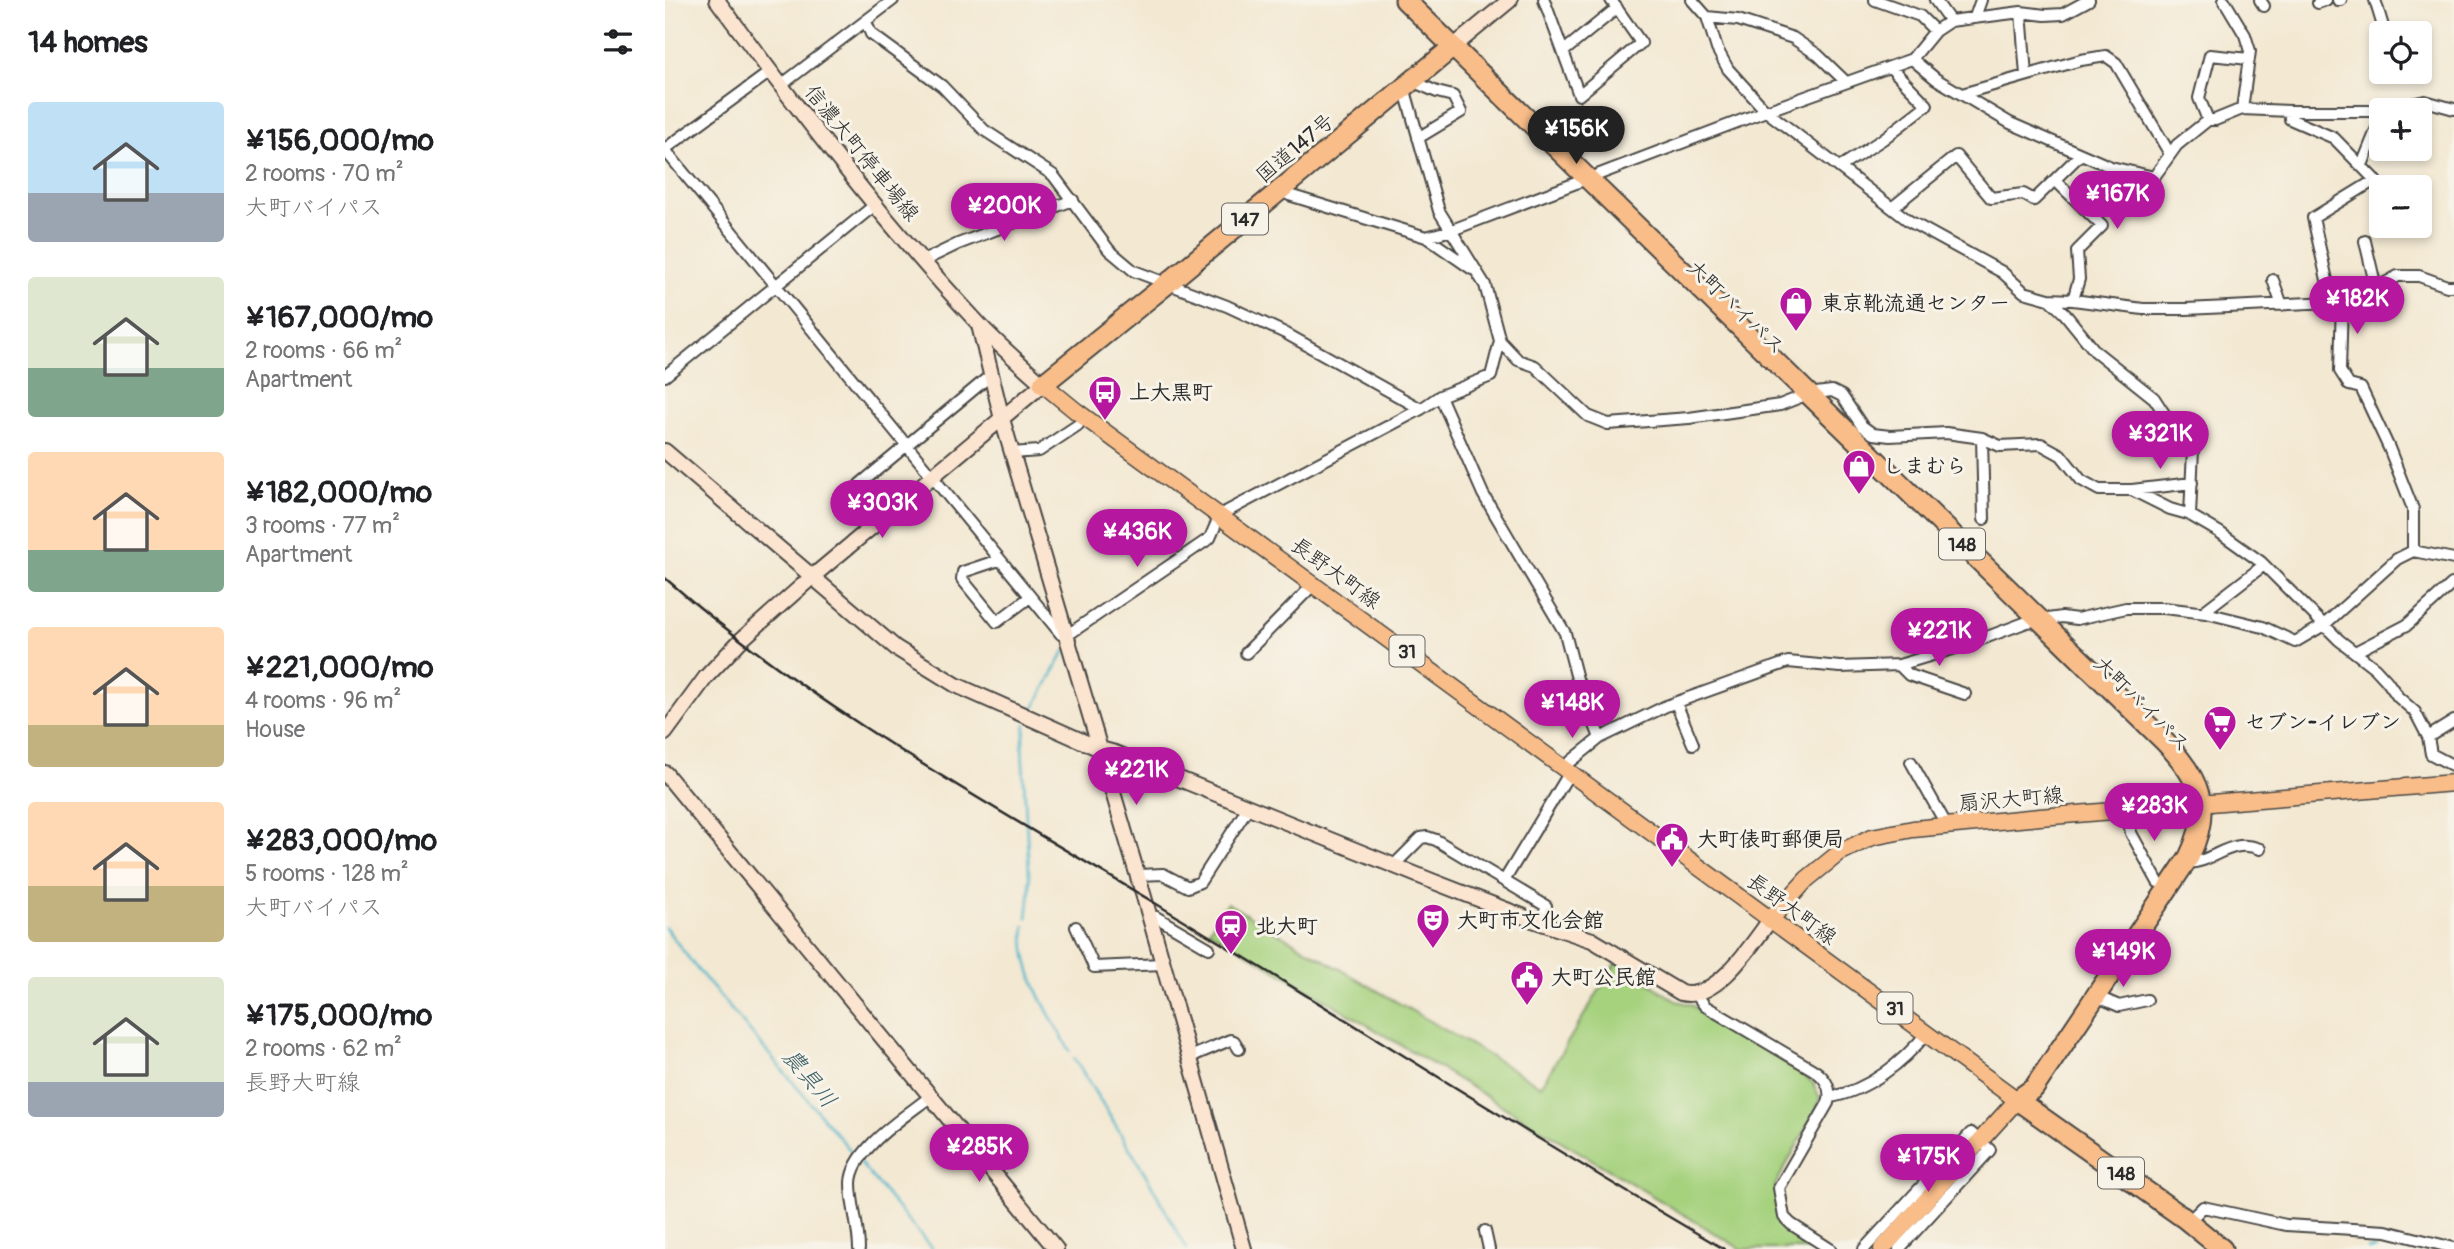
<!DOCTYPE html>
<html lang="en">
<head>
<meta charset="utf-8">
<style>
	:root { --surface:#fff; --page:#f6f6f6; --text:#202124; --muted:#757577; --accent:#b5179e }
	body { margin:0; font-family:Pangolin,"Klee One",sans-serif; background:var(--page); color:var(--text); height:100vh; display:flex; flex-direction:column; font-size:26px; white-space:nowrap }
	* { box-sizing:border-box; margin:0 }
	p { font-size:23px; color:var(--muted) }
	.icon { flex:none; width:38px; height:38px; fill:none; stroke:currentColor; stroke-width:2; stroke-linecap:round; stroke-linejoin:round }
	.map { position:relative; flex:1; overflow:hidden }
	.details { display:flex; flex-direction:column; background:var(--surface); width:665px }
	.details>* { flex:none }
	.buttons { position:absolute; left:1704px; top:21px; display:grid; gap:14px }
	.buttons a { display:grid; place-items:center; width:63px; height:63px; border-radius:7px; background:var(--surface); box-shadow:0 4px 10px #0003; font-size:35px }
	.price { position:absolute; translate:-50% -60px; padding:0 16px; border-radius:24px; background:var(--accent); color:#fff; font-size:23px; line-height:46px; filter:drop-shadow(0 2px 4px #0008) }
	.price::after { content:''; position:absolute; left:50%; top:42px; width:21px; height:16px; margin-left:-10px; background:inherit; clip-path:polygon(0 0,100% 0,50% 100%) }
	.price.selected { background:#222; color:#fff }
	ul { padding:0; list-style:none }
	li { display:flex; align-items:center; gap:21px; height:175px; padding:0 28px }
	li span { display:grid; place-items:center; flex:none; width:196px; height:140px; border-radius:7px; color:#555 }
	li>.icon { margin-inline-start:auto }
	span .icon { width:84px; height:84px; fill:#fffc; stroke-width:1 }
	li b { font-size:30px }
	h2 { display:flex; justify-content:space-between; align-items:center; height:84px; padding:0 28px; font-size:30px }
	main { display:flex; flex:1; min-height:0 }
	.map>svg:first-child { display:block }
	.green { fill:#a6d27e; stroke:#687e54; stroke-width:2 }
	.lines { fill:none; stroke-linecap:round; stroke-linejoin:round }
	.stream { stroke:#4db5cb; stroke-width:2.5 }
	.street-casing { stroke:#494744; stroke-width:14 }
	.secondary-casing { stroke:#494744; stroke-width:18 }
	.primary-casing { stroke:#494744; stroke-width:19 }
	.highway-casing { stroke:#494744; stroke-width:23 }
	.street { stroke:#fff; stroke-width:10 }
	.secondary { stroke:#fce5d0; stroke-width:14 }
	.primary { stroke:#f8bd89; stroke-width:16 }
	.highway { stroke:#f8bd89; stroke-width:19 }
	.rail { stroke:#2b2b2b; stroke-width:2.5 }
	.labels { text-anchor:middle; stroke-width:6; stroke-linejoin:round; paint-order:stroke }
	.shield { fill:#f7f3e8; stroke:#686764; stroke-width:2 }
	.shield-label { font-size:19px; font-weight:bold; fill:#2b2b2b }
	.street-label { font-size:21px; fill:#2b2b2b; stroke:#f7f3e8 }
	.poi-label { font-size:21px; font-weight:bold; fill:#2b2b2b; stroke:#f7f3e8; text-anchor:start }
	.water-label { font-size:23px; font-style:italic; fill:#375b63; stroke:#f7f3e8 }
</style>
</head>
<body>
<main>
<section class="details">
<h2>14 homes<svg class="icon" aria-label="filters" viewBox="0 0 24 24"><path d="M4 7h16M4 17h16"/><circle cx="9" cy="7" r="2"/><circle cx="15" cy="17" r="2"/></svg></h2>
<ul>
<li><span style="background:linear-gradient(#bfe0f5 65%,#9aa5b1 0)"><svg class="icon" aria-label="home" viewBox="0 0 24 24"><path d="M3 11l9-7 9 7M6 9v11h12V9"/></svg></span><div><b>¥156,000/mo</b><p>2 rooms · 70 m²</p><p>大町バイパス</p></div></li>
<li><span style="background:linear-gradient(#dfe7d0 65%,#7fa58c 0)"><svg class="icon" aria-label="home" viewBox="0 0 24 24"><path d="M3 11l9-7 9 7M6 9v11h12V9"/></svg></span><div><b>¥167,000/mo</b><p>2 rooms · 66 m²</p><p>Apartment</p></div></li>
<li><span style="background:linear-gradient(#ffd9b3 70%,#7fa58c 0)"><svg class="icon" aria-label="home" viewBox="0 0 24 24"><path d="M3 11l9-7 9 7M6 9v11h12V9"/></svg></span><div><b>¥182,000/mo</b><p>3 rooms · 77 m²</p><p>Apartment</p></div></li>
<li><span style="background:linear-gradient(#ffd9b3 70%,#c2b280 0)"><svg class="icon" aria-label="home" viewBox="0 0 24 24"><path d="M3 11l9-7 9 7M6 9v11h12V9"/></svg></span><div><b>¥221,000/mo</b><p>4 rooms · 96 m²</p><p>House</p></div></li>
<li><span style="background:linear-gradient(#ffd9b3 60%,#c2b280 0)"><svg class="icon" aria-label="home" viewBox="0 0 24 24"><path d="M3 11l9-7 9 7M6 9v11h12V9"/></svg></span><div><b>¥283,000/mo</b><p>5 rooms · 128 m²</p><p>大町バイパス</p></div></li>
<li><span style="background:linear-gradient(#dfe7d0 75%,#9aa5b1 0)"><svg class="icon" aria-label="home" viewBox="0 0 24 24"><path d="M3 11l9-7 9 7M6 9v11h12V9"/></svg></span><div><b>¥175,000/mo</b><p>2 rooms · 62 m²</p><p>長野大町線</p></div></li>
</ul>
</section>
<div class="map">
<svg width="1789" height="1249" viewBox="0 0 1789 1249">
	<rect width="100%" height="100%" fill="#f7f3e8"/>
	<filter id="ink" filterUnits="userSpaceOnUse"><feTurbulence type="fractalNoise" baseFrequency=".0143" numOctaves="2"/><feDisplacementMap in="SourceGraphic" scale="14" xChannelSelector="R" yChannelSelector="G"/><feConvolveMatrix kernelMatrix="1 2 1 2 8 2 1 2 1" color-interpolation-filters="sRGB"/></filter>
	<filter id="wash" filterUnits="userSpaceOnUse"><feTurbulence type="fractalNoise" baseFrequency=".00686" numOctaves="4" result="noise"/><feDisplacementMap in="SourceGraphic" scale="28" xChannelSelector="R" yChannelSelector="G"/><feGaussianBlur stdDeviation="1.57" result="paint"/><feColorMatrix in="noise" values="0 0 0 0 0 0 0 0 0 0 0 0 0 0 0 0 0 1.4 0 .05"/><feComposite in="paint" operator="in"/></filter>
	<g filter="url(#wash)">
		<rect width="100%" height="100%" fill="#f3e8d2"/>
		<!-- green -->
		<path class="green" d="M562,903L876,1086L952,961L1011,1001L1025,1004L1135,1072L1148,1083L1155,1098L1151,1110L1110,1186L1116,1221L1157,1249H1076L544,930Z"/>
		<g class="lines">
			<!-- stream -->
			<path class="stream" d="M369,708L400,651
				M361,724L357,746L365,890L362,918
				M360,926C354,970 385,1015 405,1051
				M0,927L32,969L191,1157
				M409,1058L481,1175L522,1249
				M195,1163L267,1249
				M1703,1249H1711"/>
		</g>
	</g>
	<g filter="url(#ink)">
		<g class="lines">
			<defs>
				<path id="street" d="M879,0L914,95L976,43L946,0
					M1027,0L1042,17L1052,49L1063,69L1101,111L1244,221L1337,272L1359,292L1384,299L1408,300L1478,309H1521L1667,302L1693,298L1733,276H1754L1782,286H1789
					M1210,0L1255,16L1270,31
					M1270,0L1285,21
					M1559,0L1580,35L1585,51L1577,109
					M1595,0L1599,6
					M1673,0H1676
					M1710,0L1720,33
					M1653,3L1661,0
					M1356,12L1361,75
					M1042,17L1073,20L1128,38L1153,55L1181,82
					M1310,17L1316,0
					M201,22L206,34L277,86L319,130L388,175L444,250L469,271L562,306L620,333L756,409
					M899,51L952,8
					M1247,59L1271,79L1345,123L1446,167L1489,177L1512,145L1543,120H1550L1577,109L1625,111V119L1669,138L1710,180L1648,218L1667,302
					M747,81L772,92L788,96L796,112L753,138
					M115,86L228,0
					M739,87L774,211L820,285L835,341L853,360L870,366L923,416L943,424L1024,418L1115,405L1143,394L1167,391L1177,396L1197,426L1208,434L1225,436L1281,433L1317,438L1335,446L1376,444L1396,455L1416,480L1434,490H1467L1505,509L1523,514L1554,532L1596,562L1674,640L1710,668L1722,681L1733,697L1750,712L1763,737L1766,754L1789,766
					M1297,94L1416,60L1441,56L1451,63L1505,154
					M1625,111H1714L1760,101L1789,109
					M1543,120L1534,98L1545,55L1584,59
					M1755,138L1759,143
					M0,149L105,72
					M0,150L396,634L407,632L545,538L555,515L756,409L775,396L826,376L835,341
					M1697,165L1717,116
					M1175,167L1218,139L1262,105L1225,67
					M1390,180L1437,226L1412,251L1414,279L1408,300
					M615,190L624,195L761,237L807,269
					M1228,207L1291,156L1326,198L1358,194L1369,200L1415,155
					M761,237L787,230L1101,111L1247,59L1270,31L1285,21L1356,12L1380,15L1398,14L1424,0
					M1700,241L1711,288
					M258,261L293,244L408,200
					M1608,280L1617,305
					M1384,299L1400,314L1430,351L1489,398L1506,424L1509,435L1528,449L1525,515
					M1677,300L1675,371L1684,385L1696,388L1724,448L1748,509V551
					M0,376L211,204
					M775,396L818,494L900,633L912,679L935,738
					M1317,438L1319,519
					M347,453L374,451L413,425
					M195,484L326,375
					M1467,490L1527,483
					M334,560L298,572L297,579L332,622L365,597
					M1538,612L1599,565
					M1690,652L1742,625L1787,584
					M581,653L650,583
					M1234,665L1244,675L1300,694
					M1011,703L1028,744
					M1763,737L1789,721
					M1246,762L1282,826
					M899,767L935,738L1001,706L1123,662L1175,667L1234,665L1301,645L1362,622L1397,617L1412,619L1461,608H1499L1541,613L1598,627L1630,642L1659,625L1732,559L1748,551L1789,559
					M1462,811L1466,833L1493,882
					M1522,863C1548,863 1565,837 1595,849
					M729,865L756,838L762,837L771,840L881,906L877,922
					M473,875L498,874L523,887L535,882L584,806
					M839,881L905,772
					M484,916L491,917L544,948
					M411,927L429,967L498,964
					M1031,994L1040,1006L1147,1069C1159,1076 1168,1088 1163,1103L1114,1188L1119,1217L1126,1224L1165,1249
					M1431,996L1454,1006L1482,1000
					M525,1057L565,1040L569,1041L574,1049
					M1165,1097C1203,1091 1238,1062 1262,1033
					M1523,1222L1538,1207L1621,1225L1721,1231L1789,1248
					M820,1231L824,1249
					M194,1249C194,1227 186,1205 186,1183C187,1149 241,1116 266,1096
					M1199,1249L1306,1133L1325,1150L1234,1249"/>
				<path id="secondary" d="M788,47L845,0
					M314,325L337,419L479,897L579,1249
					M0,451L231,648L291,685L435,749L450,753L767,881L862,918L927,940L1016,993C1051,1002 1087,944 1105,920
					M0,733L41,677L76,640L147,577L378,384C356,364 332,344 312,322C218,221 134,111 52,0
					M0,773L391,1249"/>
				<path id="primary" d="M378,384L411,411L1352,1100L1217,1249
					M1105,920L1142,879L1174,853L1207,837L1248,829L1375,817L1789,783"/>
				<path id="highway" d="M740,0L1499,741C1535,778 1548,808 1524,857L1369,1088L1352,1100
					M378,384L503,283L788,47
					M1352,1100L1519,1218L1557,1249"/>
			</defs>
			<!-- street casing -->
			<use href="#street" class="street-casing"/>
			<!-- secondary casing -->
			<use href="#secondary" class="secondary-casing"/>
			<!-- primary casing -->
			<use href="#primary" class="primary-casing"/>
			<!-- highway casing -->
			<use href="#highway" class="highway-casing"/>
			<!-- street -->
			<use href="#street" class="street"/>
			<!-- secondary -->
			<use href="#secondary" class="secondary"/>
			<!-- primary -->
			<use href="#primary" class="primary"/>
			<!-- highway -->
			<use href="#highway" class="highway"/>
			<!-- rail -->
			<path class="rail" d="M0,578C150,710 328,806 498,908C686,1021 870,1140 1059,1249"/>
		</g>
	</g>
	<!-- icons -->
	<defs>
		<symbol id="shop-pin" viewBox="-11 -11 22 30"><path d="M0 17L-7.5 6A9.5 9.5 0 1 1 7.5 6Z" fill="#b5179e" stroke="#f7f3e8"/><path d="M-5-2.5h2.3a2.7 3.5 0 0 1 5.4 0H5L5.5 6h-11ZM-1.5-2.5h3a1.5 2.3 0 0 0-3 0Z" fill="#fff"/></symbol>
		<symbol id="bus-pin" viewBox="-11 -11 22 30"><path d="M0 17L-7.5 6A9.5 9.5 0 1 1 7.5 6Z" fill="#b5179e" stroke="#f7f3e8"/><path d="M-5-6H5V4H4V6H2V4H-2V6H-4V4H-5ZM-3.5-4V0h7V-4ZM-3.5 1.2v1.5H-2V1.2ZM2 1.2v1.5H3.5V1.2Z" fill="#fff"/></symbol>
		<symbol id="supermarket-pin" viewBox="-11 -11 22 30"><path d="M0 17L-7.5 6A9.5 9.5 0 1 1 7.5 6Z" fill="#b5179e" stroke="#f7f3e8"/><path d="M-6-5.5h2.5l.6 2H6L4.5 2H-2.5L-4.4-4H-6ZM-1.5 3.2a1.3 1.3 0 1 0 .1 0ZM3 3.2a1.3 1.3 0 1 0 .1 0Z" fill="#fff"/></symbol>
		<symbol id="civic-pin" viewBox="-11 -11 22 30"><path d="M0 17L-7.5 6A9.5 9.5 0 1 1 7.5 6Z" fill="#b5179e" stroke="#f7f3e8"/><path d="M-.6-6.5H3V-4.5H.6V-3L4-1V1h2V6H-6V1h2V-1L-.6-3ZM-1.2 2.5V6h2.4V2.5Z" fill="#fff"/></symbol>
		<symbol id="theatre-pin" viewBox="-11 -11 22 30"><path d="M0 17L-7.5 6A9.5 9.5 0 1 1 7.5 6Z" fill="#b5179e" stroke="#f7f3e8"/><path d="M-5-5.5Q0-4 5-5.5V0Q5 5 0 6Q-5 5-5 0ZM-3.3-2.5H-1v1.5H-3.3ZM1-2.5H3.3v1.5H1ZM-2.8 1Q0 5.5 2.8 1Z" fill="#fff"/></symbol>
		<symbol id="station-pin" viewBox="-11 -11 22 30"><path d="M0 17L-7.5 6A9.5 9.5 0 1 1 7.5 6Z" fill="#b5179e" stroke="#f7f3e8"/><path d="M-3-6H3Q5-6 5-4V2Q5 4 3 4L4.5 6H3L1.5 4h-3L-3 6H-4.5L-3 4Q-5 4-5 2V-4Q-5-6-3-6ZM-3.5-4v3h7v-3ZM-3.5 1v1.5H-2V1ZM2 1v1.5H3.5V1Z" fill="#fff"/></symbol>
	</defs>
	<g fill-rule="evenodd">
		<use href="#shop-pin" x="1112" y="284" width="38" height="52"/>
		<use href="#bus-pin" x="421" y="373" width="38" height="52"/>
		<use href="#shop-pin" x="1175" y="447" width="38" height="52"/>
		<use href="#supermarket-pin" x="1536" y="703" width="38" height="52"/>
		<use href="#civic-pin" x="988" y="820" width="38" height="52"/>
		<use href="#theatre-pin" x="749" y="901" width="38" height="52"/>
		<use href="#station-pin" x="547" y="907" width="38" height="52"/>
		<use href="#civic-pin" x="843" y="958" width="38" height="52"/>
	</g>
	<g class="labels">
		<!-- shield labels -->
		<g class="shield">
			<rect x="557" y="203.5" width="46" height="31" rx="5"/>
			<rect x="1274" y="528.5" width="46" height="31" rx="5"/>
			<rect x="724.5" y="635.5" width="35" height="31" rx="5"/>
			<rect x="1212.5" y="992.5" width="35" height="31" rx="5"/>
			<rect x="1433" y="1157.5" width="46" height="31" rx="5"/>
		</g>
		<g class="shield-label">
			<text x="580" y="226">147</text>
			<text x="1297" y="551">148</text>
			<text x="742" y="658">31</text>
			<text x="1230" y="1015">31</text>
			<text x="1456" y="1180">148</text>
		</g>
		<!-- street labels -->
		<g class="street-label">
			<text transform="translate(630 148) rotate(-40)" y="7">国道147号</text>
			<text transform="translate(197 153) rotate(51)" y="7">信濃大町停車場線</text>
			<text transform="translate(1071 307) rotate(44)" y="7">大町バイパス</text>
			<text transform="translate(671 573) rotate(36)" y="7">長野大町線</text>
			<text transform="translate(1477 704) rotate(45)" y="7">大町バイパス</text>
			<text transform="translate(1346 799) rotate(-5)" y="7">扇沢大町線</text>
			<text transform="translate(1127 909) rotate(36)" y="7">長野大町線</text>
		</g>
		<!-- poi labels -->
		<g class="poi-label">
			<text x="1156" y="310">東京靴流通センター</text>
			<text x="464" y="399">上大黒町</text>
			<text x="1218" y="473">しまむら</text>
			<text x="1580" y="729">セブン-イレブン</text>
			<text x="1032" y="846">大町俵町郵便局</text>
			<text x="792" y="927">大町市文化会館</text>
			<text x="590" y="933">北大町</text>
			<text x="886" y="984">大町公民館</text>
		</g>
		<!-- water labels -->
		<g class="water-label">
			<text transform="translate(145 1078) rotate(50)" y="8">農具川</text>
		</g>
	</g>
</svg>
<div class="buttons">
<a><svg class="icon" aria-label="locate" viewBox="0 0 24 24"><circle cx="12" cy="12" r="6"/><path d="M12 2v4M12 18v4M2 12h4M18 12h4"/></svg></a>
<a>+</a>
<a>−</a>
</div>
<b class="price selected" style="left:911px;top:166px">¥156K</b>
<b class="price" style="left:1452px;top:231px">¥167K</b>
<b class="price" style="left:339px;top:243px">¥200K</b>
<b class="price" style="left:1692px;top:336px">¥182K</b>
<b class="price" style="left:1495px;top:471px">¥321K</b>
<b class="price" style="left:217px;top:540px">¥303K</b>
<b class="price" style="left:472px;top:569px">¥436K</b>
<b class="price" style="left:1274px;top:668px">¥221K</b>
<b class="price" style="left:907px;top:740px">¥148K</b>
<b class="price" style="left:471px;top:807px">¥221K</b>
<b class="price" style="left:1489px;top:843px">¥283K</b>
<b class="price" style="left:1458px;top:989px">¥149K</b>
<b class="price" style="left:314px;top:1184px">¥285K</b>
<b class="price" style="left:1263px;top:1194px">¥175K</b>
</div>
</main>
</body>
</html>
